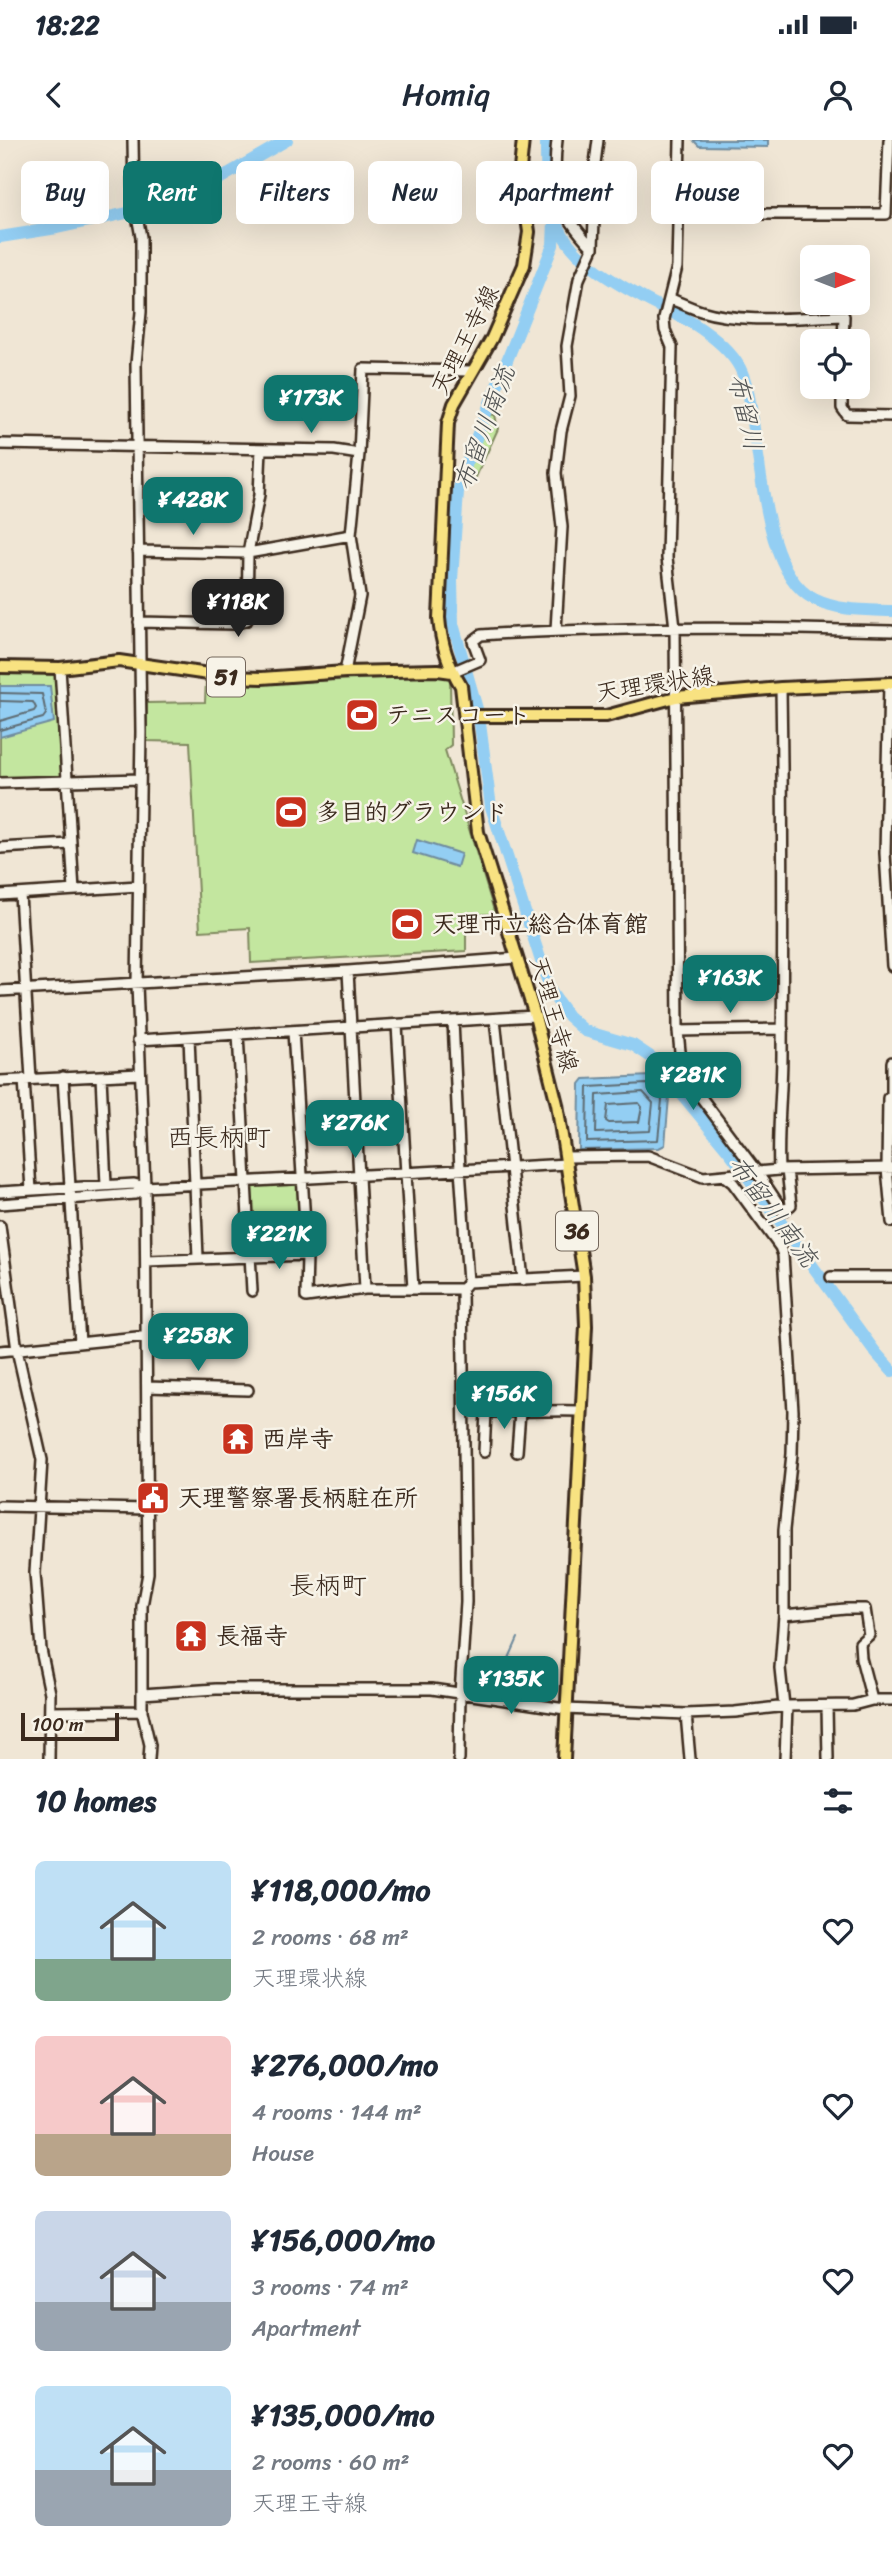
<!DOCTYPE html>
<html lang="en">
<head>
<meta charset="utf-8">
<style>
	:root { --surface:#fff; --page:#f6f6f7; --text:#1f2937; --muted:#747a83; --accent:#0f766e }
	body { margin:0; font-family:Sriracha,"Klee One",sans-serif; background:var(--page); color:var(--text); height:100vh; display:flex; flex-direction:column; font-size:26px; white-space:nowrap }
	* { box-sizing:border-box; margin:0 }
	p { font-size:23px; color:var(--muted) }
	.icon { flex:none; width:38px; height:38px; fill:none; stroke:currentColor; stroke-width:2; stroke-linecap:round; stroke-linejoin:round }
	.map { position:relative; height:1619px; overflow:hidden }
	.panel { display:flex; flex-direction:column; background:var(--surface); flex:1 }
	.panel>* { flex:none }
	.top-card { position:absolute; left:21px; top:21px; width:850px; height:63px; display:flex; gap:14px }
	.needle { width:46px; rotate:90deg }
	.tools { position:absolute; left:800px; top:105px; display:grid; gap:14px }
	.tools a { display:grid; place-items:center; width:70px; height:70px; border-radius:10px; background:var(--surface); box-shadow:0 7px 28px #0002; font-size:35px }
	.scale { position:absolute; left:21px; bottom:18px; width:98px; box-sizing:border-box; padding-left:7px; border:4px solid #3b2a1e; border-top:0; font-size:19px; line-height:24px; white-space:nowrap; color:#3b2a1e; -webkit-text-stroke:5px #f7f3e8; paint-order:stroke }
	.price { position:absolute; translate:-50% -60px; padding:0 16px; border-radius:14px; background:var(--accent); color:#fff; font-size:23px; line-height:46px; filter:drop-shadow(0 2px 4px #0008) }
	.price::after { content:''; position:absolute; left:50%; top:42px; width:21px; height:16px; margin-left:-10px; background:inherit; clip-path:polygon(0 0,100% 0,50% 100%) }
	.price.current { background:#222; color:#fff }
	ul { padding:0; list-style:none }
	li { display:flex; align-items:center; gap:21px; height:175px; padding:0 35px }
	li span { display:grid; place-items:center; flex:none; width:196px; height:140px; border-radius:10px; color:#555 }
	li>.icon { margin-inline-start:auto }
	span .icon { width:84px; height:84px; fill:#fffc; stroke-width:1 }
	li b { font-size:30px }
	h2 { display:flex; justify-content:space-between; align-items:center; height:84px; padding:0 35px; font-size:30px }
	.pill { padding:0 24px; border-radius:10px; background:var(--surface); box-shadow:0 7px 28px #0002; font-size:24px; line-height:63px }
	.pill.current { background:var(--accent); color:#fff }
	.status { display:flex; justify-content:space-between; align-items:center; height:49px; padding:0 35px; background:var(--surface); direction:ltr }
	.status svg { height:19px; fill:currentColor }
	header { display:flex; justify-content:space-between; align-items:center; height:91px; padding:0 35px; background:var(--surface); font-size:32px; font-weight:600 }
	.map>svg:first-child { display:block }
	.green { fill:#c3e69f; stroke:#7f885e; stroke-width:2 }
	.water { fill:#93cef3; stroke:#708c9e; stroke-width:2 }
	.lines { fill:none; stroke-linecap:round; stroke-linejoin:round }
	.shore { stroke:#5e6c73; stroke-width:2 }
	.stream { stroke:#708c9e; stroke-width:2 }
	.river { stroke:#93cef3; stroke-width:12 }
	.minor-casing { stroke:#3b2a1e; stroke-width:14 }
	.major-casing { stroke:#3b2a1e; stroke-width:16 }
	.minor { stroke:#f7f3e8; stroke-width:9 }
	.major { stroke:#f8e281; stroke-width:10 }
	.labels { text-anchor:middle; stroke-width:5; stroke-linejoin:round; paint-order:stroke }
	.shield { fill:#f7f3e8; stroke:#73665b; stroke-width:2 }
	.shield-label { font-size:23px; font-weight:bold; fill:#3b2a1e }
	.street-label { font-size:24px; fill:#3b2a1e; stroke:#f7f3e8 }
	.poi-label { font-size:24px; font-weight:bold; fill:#3b2a1e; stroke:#f7f3e8; text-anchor:start }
	.water-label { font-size:26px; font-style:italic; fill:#515353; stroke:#f7f3e8 }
	.neighbourhood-label { font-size:26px; fill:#3b2a1e; stroke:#f7f3e8 }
</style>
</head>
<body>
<div class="status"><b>18:22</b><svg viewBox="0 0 49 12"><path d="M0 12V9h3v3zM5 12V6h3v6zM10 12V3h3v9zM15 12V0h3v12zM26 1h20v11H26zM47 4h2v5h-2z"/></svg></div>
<header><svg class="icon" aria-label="back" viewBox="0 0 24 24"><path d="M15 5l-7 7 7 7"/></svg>Homiq<svg class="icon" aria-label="person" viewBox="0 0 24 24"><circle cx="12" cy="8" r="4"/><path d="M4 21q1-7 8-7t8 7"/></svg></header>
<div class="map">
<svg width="892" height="1619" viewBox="0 0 892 1619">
	<rect width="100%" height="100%" fill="#f0e6d5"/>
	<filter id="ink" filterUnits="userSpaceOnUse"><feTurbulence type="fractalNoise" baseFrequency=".0143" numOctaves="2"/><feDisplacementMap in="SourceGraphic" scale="14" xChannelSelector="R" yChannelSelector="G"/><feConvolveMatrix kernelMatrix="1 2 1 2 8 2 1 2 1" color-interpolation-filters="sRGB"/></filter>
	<g filter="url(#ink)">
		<!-- green -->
		<path class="green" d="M487,274L495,275L498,289L475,339L465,337Z
			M0,533L55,534L58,537L64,631L60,636L0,638Z
			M443,535L450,538L451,605L445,610L495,774L466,775V811L251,823L250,788L200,791L190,602L146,601L147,563L205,562L206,539L255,544Z
			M302,1041L305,1110L256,1114L251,1112L247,1053L252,1044Z"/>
		<!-- water -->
		<path class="water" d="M693,0H768V7L699,6Z
			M0,546H50L54,582L0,597Z
			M417,700L461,714L457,727L413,713Z
			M651,936L669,957L665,1005L659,1008L579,1010L580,944L584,939Z"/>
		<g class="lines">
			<!-- shore -->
			<path class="shore" d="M0,553L42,554L46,574L43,578L0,590
				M0,561L33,562L36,568L34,571L0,581
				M647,944L662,960L658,1000L587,1002L588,947Z
				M643,952L653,963L650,991L596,993L597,955Z
				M639,963L642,967L639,982L609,983L606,981L608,965Z"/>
			<!-- stream -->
			<path class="stream" d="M470,1550L489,1552L495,1550L518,1498
				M464,1619V1575"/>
			<!-- river -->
			<path class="river" d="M546,0C545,88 561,113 638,155C656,166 676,173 694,184C711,195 730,209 740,228C749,246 751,269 754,289C762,336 767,435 814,459C838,471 866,470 892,471
				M554,80L553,105L469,316L458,352L452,440L453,484L479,576L491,667L551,852L568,876L585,891L633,905L651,917L731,1014L876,1213L892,1231
				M0,97L57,88L127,73L171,60L219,39L287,0"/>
			<defs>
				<path id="minor" d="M133,0L134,60L141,97V172L136,224L141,592L137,844L145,1047L148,1433L142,1466V1571L150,1605L149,1619
					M557,0C551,48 558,72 593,108
					M680,0L677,127L664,179L665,190L672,207L667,418L675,488L678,891L681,922L694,948L757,1032L783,1071L791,1065L787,1030
					M678,74H886L889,0
					M671,159C681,163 691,168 701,171C743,184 800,177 844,176L843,201
					M842,247V268L847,275L892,276
					M0,304L334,310L359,314
					M138,411L248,413L351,395
					M139,482L234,484L247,480L248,413L259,355L261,309
					M556,490L562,387L556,333L561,291L570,256L567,206L579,139L593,108L594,78L592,47L598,0
					M60,528L74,750
					M345,532L360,456L351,395L359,314L363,229L471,231
					M452,532L480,520L473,501L481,495C618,486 755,487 892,491
					M889,543L885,713L892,826
					M0,643L140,639
					M0,708L71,704
					M20,754L31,939
					M0,755L138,746
					M348,831L365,1149
					M0,851L348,831L517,818
					M495,879L523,1140
					M453,881L460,1029L468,1142
					M397,885L413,1149
					M293,891L307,1115L306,1157L365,1149H462L468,1142L584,1136
					M678,891L783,889
					M238,894L252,1151
					M189,897L198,1118
					M138,900L535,876
					M892,922V954L888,958L887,1028L892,1082
					M101,936L106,1045
					M63,937L80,1203
					M24,939L31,1050
					M0,941L140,934
					M566,1017L648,1016L703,1037L779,1030L892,1028
					M779,1030C777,991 782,952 782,913C783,791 783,669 781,548
					M724,1036L733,1043L780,1107L783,1115L793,1271L792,1314L784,1390V1475L780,1528L784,1566
					M0,1052L134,1044L145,1047L567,1024
					M0,1064L135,1054L145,1047
					M0,1086L17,1210L42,1320L35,1433L41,1510L50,1553L49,1619
					M147,1121L307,1115
					M831,1137H892
					M0,1211L147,1196
					M147,1247L248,1250
					M484,1312L486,1272C519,1272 549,1270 581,1271
					M517,1312L520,1272
					M0,1366L148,1369
					M784,1475L845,1469H865L869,1495L860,1503L861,1518L872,1560
					M142,1554L216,1549H432L565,1569L686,1574L735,1572L787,1566L853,1565L872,1560H892
					M827,1566L828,1619
					M50,1572L142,1571
					M686,1574L690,1619
					M459,1619L460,1554L466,1462L462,1149
					M785,1619L787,1566"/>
				<path id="major" d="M523,0L520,29L529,92L524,125L492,198L454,264L448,283L439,478C441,503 448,525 461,546L478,692L535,876L557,964L584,1136L586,1186L564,1619
					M0,527L60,528L119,521L229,537L262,538L345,532L438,530L452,532
					M466,576H606L676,557L781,548L892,543"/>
			</defs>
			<!-- minor casing -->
			<use href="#minor" class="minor-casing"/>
			<!-- major casing -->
			<use href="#major" class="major-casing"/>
			<!-- minor -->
			<use href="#minor" class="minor"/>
			<!-- major -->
			<use href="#major" class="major"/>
		</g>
	</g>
	<!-- icons -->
	<defs>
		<symbol id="stadium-square" viewBox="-11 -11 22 22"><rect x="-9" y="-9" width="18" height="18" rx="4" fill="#c8321e" stroke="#f7f3e8"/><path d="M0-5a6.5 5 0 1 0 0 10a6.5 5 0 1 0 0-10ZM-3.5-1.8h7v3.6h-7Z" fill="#fff"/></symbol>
		<symbol id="temple-square" viewBox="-11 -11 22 22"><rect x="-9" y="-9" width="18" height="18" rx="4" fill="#c8321e" stroke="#f7f3e8"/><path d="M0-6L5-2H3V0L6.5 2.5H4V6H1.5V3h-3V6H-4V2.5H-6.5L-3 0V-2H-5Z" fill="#fff"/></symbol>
		<symbol id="civic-square" viewBox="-11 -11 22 22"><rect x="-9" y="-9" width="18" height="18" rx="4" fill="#c8321e" stroke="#f7f3e8"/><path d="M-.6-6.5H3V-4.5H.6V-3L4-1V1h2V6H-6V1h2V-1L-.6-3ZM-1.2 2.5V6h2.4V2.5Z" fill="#fff"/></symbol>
	</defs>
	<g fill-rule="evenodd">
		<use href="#stadium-square" x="343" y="556" width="38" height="38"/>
		<use href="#stadium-square" x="272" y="653" width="38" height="38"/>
		<use href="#stadium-square" x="388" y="765" width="38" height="38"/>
		<use href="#temple-square" x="219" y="1280" width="38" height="38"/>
		<use href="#civic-square" x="134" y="1339" width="38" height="38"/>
		<use href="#temple-square" x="172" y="1477" width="38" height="38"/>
	</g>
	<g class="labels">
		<!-- shield labels -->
		<g class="shield">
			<rect x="207" y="517.5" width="38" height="39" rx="5"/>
			<rect x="556" y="1071.5" width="42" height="39" rx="5"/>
		</g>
		<g class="shield-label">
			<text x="226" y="545">51</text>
			<text x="577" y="1099">36</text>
		</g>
		<!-- street labels -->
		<g class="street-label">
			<text transform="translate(465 200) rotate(-63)" y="8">天理王寺線</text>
			<text transform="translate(655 544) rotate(-9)" y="8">天理環状線</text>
			<text transform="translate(554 874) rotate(74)" y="8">天理王寺線</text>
		</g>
		<!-- poi labels -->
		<g class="poi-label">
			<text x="386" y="583">テニスコート</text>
			<text x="316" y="680">多目的グラウンド</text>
			<text x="432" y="792">天理市立総合体育館</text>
			<text x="262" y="1307">西岸寺</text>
			<text x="178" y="1366">天理警察署長柄駐在所</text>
			<text x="216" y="1504">長福寺</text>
		</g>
		<!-- water labels -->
		<g class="water-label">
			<text transform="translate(746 272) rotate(77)" y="9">布留川</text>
			<text transform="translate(484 288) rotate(-70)" y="9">布留川南流</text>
			<text transform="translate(773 1071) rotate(53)" y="9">布留川南流</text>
		</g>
		<!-- neighbourhood labels -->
		<g class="neighbourhood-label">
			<text x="219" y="1006">西長柄町</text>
			<text x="328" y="1454">長柄町</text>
		</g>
	</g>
</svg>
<div class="tools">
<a><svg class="needle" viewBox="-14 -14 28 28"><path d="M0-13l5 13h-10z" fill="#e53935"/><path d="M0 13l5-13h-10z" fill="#747a83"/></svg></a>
<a><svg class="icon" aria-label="locate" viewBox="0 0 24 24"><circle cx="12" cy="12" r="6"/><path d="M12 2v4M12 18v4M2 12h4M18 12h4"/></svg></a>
</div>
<div class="scale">100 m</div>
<b class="price" style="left:311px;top:295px">¥173K</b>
<b class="price" style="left:193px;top:397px">¥428K</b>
<b class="price current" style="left:238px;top:499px">¥118K</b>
<b class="price" style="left:730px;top:875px">¥163K</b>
<b class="price" style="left:693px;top:972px">¥281K</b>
<b class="price" style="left:355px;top:1020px">¥276K</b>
<b class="price" style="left:279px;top:1131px">¥221K</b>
<b class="price" style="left:198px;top:1233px">¥258K</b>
<b class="price" style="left:504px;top:1291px">¥156K</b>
<b class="price" style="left:511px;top:1576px">¥135K</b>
<div class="top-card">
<a class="pill">Buy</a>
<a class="pill current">Rent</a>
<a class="pill">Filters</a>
<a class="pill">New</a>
<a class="pill">Apartment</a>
<a class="pill">House</a>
</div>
</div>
<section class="panel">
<h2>10 homes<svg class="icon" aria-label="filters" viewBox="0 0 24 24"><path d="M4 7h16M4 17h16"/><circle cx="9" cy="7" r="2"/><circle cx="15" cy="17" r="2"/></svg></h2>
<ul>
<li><span style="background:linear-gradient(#bfe0f5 70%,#7fa58c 0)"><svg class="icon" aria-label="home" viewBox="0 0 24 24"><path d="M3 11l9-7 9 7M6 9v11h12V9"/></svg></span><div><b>¥118,000/mo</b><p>2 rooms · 68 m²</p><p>天理環状線</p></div><svg class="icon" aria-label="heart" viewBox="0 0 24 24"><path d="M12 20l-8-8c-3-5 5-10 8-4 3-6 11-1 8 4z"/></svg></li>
<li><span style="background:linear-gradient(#f6c9c9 70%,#b9a48a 0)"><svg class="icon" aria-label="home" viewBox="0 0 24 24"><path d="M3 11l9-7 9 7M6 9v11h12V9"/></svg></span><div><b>¥276,000/mo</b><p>4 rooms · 144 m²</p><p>House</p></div><svg class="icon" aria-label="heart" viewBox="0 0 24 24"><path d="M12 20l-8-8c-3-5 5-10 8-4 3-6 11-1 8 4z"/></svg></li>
<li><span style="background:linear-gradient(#c9d6e8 65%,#9aa5b1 0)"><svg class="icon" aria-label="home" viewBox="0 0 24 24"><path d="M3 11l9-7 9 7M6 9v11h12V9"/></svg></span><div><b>¥156,000/mo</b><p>3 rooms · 74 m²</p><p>Apartment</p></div><svg class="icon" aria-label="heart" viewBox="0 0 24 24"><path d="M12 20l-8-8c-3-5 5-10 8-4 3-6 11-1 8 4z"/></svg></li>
<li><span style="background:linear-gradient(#bfe0f5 60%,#9aa5b1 0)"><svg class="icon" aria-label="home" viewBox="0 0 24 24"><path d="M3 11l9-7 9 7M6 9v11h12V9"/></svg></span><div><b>¥135,000/mo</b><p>2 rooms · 60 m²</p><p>天理王寺線</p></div><svg class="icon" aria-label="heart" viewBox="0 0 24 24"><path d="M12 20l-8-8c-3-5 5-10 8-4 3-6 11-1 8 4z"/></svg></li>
</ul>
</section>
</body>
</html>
